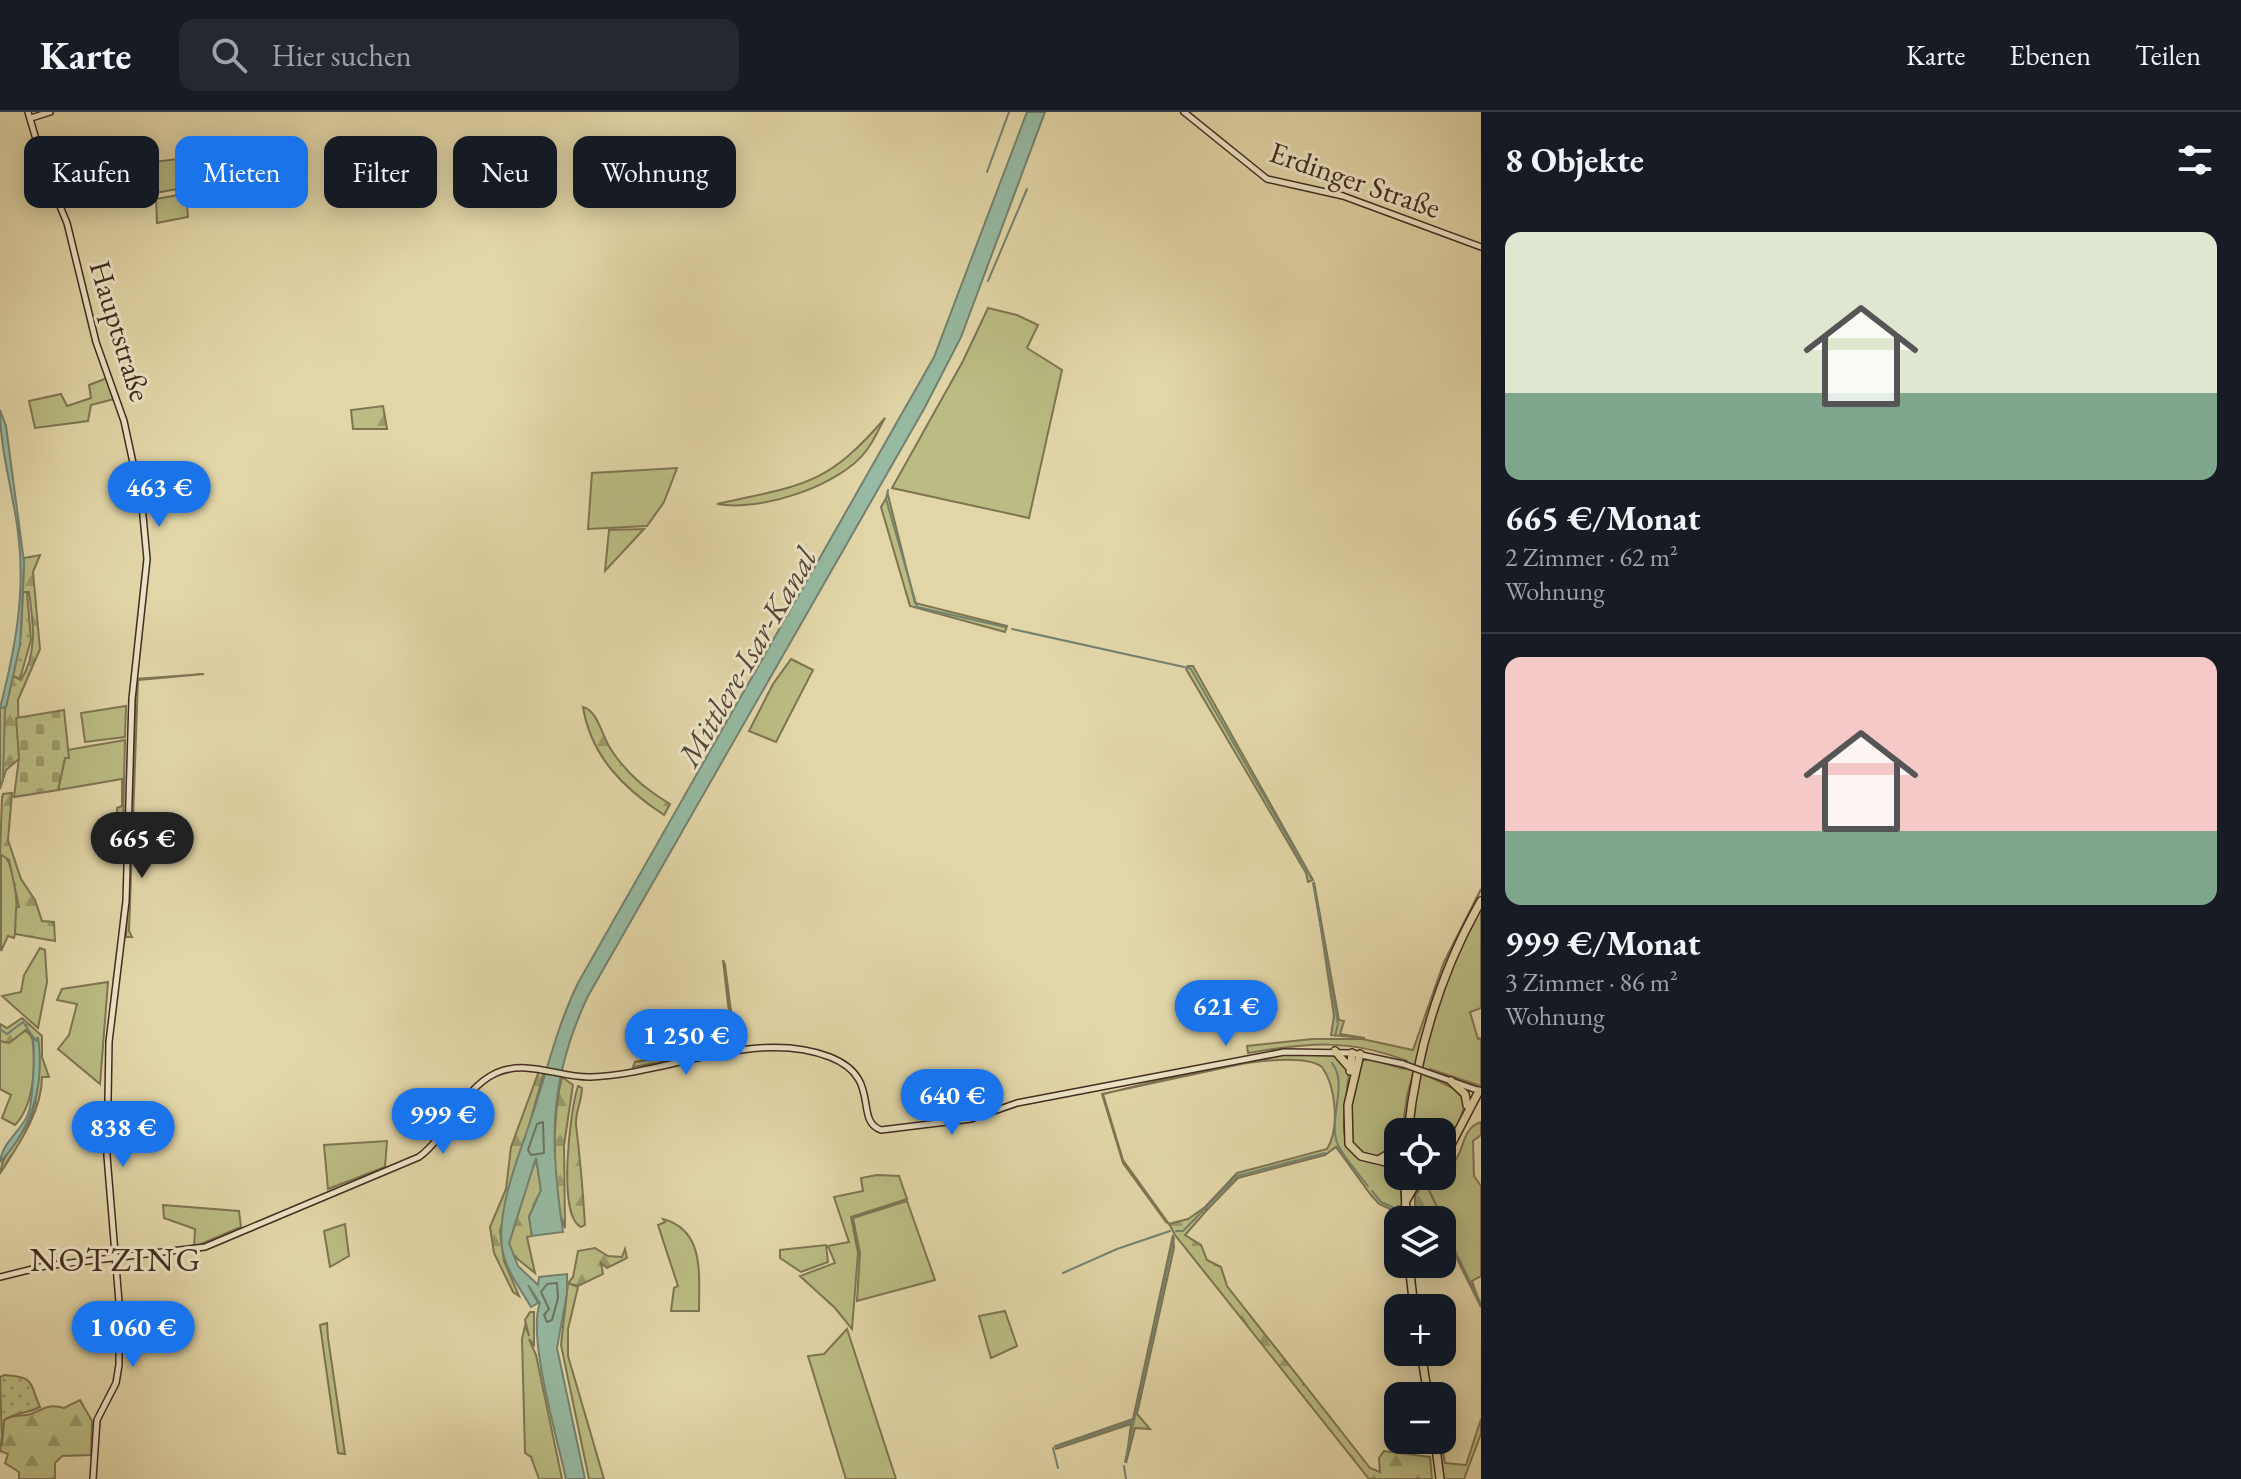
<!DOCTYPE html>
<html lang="de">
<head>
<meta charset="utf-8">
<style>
	:root { --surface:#171b24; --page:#242831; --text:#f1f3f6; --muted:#9ea1a6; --line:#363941; --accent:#1a73e8 }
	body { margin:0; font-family:"EB Garamond",serif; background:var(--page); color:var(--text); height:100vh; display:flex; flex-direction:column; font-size:30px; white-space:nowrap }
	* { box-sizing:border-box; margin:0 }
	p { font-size:26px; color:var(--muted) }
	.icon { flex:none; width:44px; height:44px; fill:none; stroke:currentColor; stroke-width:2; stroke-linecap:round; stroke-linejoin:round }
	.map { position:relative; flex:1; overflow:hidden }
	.drawer { display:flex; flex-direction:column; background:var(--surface); width:760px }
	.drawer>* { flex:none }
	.top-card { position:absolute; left:24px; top:24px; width:760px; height:72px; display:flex; gap:16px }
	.controls { position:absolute; left:1384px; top:1006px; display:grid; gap:16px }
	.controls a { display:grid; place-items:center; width:72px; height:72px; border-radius:16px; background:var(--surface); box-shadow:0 4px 20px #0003; font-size:40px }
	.price { position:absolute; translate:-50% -68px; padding:0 18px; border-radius:28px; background:var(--accent); color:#fff; font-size:26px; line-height:52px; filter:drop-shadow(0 2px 4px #0008) }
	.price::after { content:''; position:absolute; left:50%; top:48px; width:24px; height:18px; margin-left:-12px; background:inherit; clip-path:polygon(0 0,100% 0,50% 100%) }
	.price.current { background:#222; color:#fff }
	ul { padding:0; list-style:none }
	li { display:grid; align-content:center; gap:16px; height:424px; padding:0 24px }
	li+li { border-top:2px solid var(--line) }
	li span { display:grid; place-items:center; height:248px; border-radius:16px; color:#555 }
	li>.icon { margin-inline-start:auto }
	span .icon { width:144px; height:144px; fill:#fffc; stroke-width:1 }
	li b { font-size:34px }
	h2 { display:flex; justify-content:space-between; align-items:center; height:96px; padding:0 24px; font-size:34px }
	.tag { padding:0 28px; border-radius:16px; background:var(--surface); box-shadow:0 4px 20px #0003; font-size:28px; line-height:72px }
	.tag.current { background:var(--accent); color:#fff }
	header { display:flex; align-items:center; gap:48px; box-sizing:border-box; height:112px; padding:0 40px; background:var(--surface); border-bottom:2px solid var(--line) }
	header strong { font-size:38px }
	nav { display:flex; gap:44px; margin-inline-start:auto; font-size:28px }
	.search { width:560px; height:72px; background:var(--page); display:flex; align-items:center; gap:20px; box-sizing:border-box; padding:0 28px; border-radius:16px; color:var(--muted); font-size:30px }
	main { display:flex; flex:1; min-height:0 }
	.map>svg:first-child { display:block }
	.grass { fill:#babc83; stroke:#7e7452; stroke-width:2 }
	.forest { fill:url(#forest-firs); stroke:#7e7452; stroke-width:2 }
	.cemetery { fill:url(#cemetery-stones); stroke:#7e7452; stroke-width:2 }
	.garden { fill:url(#garden-dots); stroke:#7e7452; stroke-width:2 }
	.water { fill:#96baa3; stroke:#74816f; stroke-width:2 }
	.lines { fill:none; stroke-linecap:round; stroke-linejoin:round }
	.shore { stroke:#6c7362; stroke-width:2 }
	.stream { stroke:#74816f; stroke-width:2 }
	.secondary-casing { stroke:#422c20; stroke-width:8 }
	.highway-casing { stroke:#422c20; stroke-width:10 }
	.secondary { stroke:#ece4c6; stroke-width:5 }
	.highway { stroke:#e2d6a8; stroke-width:7 }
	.secondary-bridge-casing { stroke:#422c20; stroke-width:8; stroke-linecap:butt }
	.secondary-bridge { stroke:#ece4c6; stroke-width:5 }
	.labels { text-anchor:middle; stroke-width:6; stroke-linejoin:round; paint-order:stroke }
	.street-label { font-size:30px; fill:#422c20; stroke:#ece4c6 }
	.water-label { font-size:32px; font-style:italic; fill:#53483a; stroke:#ece4c6 }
	.quarter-label { font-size:34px; letter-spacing:2px; fill:#422c20; stroke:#ece4c6 }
</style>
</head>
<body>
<header>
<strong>Karte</strong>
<div class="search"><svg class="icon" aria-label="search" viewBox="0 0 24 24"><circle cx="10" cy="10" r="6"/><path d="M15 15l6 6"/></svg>Hier suchen</div>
<nav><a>Karte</a><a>Ebenen</a><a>Teilen</a></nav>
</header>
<main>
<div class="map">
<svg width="1481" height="1367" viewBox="0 0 1481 1367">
	<defs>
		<pattern id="forest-firs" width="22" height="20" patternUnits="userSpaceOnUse" patternTransform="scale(2)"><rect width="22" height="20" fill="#babc83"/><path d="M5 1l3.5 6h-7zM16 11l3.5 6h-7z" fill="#99996b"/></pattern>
		<pattern id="cemetery-stones" width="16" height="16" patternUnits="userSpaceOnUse" patternTransform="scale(2)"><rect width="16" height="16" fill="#babc83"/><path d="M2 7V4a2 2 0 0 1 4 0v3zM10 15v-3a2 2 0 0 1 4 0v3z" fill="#99996b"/></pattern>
		<pattern id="garden-dots" width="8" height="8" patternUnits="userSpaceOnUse" patternTransform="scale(2)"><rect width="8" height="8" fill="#babc83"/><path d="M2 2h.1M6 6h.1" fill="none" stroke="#99996b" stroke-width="1.8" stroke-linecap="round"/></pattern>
	</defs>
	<rect width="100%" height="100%" fill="#e2d6a8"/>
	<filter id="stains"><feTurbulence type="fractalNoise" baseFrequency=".0025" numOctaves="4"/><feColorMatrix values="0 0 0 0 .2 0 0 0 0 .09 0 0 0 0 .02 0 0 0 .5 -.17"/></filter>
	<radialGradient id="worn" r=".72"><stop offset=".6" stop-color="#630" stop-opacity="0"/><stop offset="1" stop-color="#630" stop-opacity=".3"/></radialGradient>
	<!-- grass -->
	<path class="grass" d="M178,47L183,76L133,85L127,53Z
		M186,82L188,105L157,111L156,87L178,83L179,86Z
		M988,196L1017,203L1038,213L1027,236L1062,258L1029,406L892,376L963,249Z
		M107,266L114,287L91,293L88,309L35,316L29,289L61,282L67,294L91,286L89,273Z
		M885,306C879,316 874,329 866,339C840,374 760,400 717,392C802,373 826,375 885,306Z
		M677,356L664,390L647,414L588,417L592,361Z
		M888,383L915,491L1007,514L1005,520L910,494L881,395Z
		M644,417L605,459L609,418Z
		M791,547L813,558L776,630L749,619L773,572Z
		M1188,554H1193L1313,768L1308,770L1306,761L1186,557Z
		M204,562L138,568L129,819L132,825H126L136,567Z
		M126,594L125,625L85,630L81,601Z
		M125,628L123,714L118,715L117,696L122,694V667L58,678L65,646L68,645L67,638Z
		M1,741C18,752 19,808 14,826L8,824L1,839Z
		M1314,770L1339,908L1344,909L1340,922L1365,926L1331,923L1334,904Z
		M1481,777L1431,894L1407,984L1402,1020H1398V1032L1380,1045C1332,1047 1351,976 1361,949L1370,947L1404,957L1407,949C1348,926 1308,931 1248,941L1247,934L1312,927H1362L1413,938L1444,850Z
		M1481,794V896L1470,900L1478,927L1481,926V974L1430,957L1428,964L1455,977L1466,989L1453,1029L1442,1047V1020H1411C1415,941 1445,864 1481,794Z
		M40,836L45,838L47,870L38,916L2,884L21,880L24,863Z
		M723,848L725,853L735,930L715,941L633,955L635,950L692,940L727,925L732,927Z
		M108,870L100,972L58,937L69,923L77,892L57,888L62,877Z
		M23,918L32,923C36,951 35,992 15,1013L2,1006L11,983L0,977V929H12Z
		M1288,942L1337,944L1349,957C1349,983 1331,1033 1361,1047C1373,1053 1386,1050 1398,1056L1403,1095L1398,1094L1397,1100L1379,1092L1371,1083L1336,1035L1325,1043L1238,1066L1207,1098L1204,1096L1237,1061L1327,1037C1340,1016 1336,975 1322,955C1292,931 1143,973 1103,982L1123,1048L1169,1112L1166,1110L1123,1051L1102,982Z
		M1481,1010V1023L1473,1029L1474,1064L1481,1074V1164L1472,1169L1481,1195L1442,1117L1444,1110L1425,1070C1436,1064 1443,1062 1452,1053C1465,1040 1461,1016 1481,1010Z
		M387,1029L385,1055L328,1077L324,1033Z
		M877,1063L899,1064L907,1087L851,1105L858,1141L852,1217L835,1196L800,1164L835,1151L828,1134L849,1130L834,1085L863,1079L861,1066Z
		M907,1089L935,1168L857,1189L860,1141L853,1106Z
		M163,1093L239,1099L241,1115L194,1135L195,1117L164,1106Z
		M663,1107C705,1118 699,1163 699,1199H671L674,1176L678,1174L658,1113L665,1110Z
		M345,1112L349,1144L330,1155L324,1119Z
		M1173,1123L1174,1136L1137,1302L1150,1317L1135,1316L1126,1351L1131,1312L1056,1337L1055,1334L1133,1307Z
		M826,1133L828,1150L801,1160L780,1146V1138Z
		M568,1171L578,1175L568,1217V1244L604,1367H589L561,1233Z
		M1005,1199L1017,1234L991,1246L979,1204Z
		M530,1200H534V1233L529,1227L536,1243L562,1367H539L531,1345L525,1341L522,1227L525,1214L529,1224L525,1208Z
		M327,1211L328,1226L345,1342L338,1341L320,1213Z
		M847,1217L896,1367H846L808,1244L824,1242Z
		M1481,1307V1322L1464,1367H1443L1437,1328H1441L1445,1351L1466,1353Z"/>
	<!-- forest -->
	<path class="forest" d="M383,294L387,317H353L351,298Z
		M40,443L33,460L40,537L18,588L19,647L6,658L0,677V596L6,595L13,564L21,568C38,540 33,510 29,480H23L24,446Z
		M583,595C597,598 602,623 610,636C625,660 646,678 670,692L664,703C623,676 591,644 583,595Z
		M12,681L8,728L21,767L35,788L42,809L54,810L55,829L15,822L16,796L19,795L9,748L0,742L2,686L3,682Z
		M22,906L42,924V945L49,965H42C42,999 19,1032 1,1060C0,1043 23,1025 30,1007C39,985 41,950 38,927H33L26,918L9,931L0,929V912L7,916Z
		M539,959L544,960L500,1119L504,1149L519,1184L513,1180L494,1141L490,1115L506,1077L511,1035Z
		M562,965L573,973L564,1033L565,1116C550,1084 553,1001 562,965Z
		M578,974L582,976C582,989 575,1000 576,1013C580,1045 583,1080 585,1113L581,1115C557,1104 570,998 578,974Z
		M536,1044L541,1079L529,1105L532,1124L527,1125L535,1161L510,1141L509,1131Z
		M1425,1070L1444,1110L1442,1117V1108H1415V1084Z
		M1204,1096L1207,1098L1185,1123L1201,1133L1207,1148L1221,1155L1227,1174L1370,1356L1380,1360L1379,1346L1384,1339L1430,1345L1432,1367H1369L1175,1123L1169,1112L1188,1107Z
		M595,1136L608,1144L622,1145L625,1137L627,1146L607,1156L601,1151L603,1162L578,1174L568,1171L573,1165L578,1139Z
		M80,1288L92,1309L91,1343L62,1344L55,1351V1367H19V1360L5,1351L8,1342L0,1339L4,1308C15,1301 20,1305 31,1302C44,1297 49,1291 64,1296Z"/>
	<!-- cemetery -->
	<path class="cemetery" d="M64,598L69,646H65L58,678L14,685L19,646L16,606Z"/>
	<!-- garden -->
	<path class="garden" d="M23,480H27L31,528L20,567L13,564L21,522Z
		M4,1263C36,1265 29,1271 40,1295C27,1302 16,1300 4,1308L2,1334L0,1265Z"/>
	<!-- water -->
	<path class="water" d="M1027,0H1045L961,225L924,297L588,884C548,969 550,1030 563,1120L532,1124L529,1105L541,1078L536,1046L509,1131L518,1154L538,1173L539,1165L567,1162V1181L557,1236L585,1367H566C557,1325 527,1224 540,1191L528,1173L538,1191L531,1195C520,1176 504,1156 502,1134C497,1095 520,1041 532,1004C547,959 557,914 578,871L934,245Z
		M0,298L6,314L24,450L20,533L6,595L0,596C15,538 26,480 18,420C13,380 0,338 0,298Z
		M38,926C45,972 32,1017 0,1050C2,1030 21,1020 28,1002C33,990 35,941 33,927Z"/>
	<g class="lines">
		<!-- shore -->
		<path class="shore" d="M543,1010L544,1041L531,1043L528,1038L537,1012Z
			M557,1171L558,1186L552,1208L547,1210L544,1203L549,1197L541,1180L547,1172Z"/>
		<!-- stream -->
		<path class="stream" d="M987,60L1009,0
			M988,169L1027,77
			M888,378L886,387L917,495L1005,515
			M1012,517L1184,555
			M1186,555L1191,557L1311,766
			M3,669L5,596
			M1313,771L1338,912L1335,924
			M0,917L7,922L23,910L36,929
			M1332,951C1349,972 1327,1008 1338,1033C1344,1046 1359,1062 1368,1074
			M1372,1079L1381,1090L1397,1097
			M1415,1102L1430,1108
			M1442,1112L1481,1192
			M1176,1119H1183L1237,1064L1325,1041
			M1063,1161L1117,1137L1170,1119
			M1056,1335L1134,1309L1174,1126
			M1053,1336L1058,1356
			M1125,1350L1134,1309
			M1124,1354L1126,1367"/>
		<defs>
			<path id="secondary" d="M28,0L46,61L67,111L96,230L124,309L142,393L147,447L132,587L126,789L109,930L107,1044L119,1190V1253L116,1271L97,1308L93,1367
				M1184,0L1267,67L1343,84L1481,135
				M31,6L50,0
				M1428,961L1480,979
				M0,1165L45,1154L205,1135L419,1045C450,1022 460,978 496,961C528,947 559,966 591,965C669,962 755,916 830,945C883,966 853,1008 881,1018L971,1007L1017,991L1284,940L1352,941L1403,952"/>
			<path id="highway" d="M1335,939L1349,955
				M1360,942L1348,993L1349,1032L1361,1044L1398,1053
				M1350,959L1352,941
				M1451,969L1465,982L1467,993
				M1408,1020C1417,938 1440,861 1481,789
				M1380,1047L1398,1036
				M1442,1050L1479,979
				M1405,1064L1406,1108
				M1407,1087L1420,1064
				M1409,1152L1414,1196
				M1421,1240L1428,1284
				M1435,1328L1440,1367"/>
		</defs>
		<!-- secondary casing -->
		<use href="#secondary" class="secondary-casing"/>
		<!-- highway casing -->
		<use href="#highway" class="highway-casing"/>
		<!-- secondary -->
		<use href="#secondary" class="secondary"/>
		<!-- highway -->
		<use href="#highway" class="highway"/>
		<defs>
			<path id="secondary-bridge" d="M1403,952L1428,961"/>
		</defs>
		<!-- secondary-bridge casing -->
		<use href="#secondary-bridge" class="secondary-bridge-casing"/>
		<!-- secondary-bridge -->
		<use href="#secondary-bridge" class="secondary-bridge"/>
	</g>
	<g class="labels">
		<!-- street labels -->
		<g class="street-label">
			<text transform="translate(1355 68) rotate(19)" y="10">Erdinger Straße</text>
			<text transform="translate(120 219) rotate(73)" y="10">Hauptstraße</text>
		</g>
		<!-- water labels -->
		<g class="water-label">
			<text transform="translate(747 545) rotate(-60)" y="11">Mittlere-Isar-Kanal</text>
		</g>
		<!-- quarter labels -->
		<g class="quarter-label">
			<text x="116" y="1159">NOTZING</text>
		</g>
	</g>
	<rect width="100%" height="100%" filter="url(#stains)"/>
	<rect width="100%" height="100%" fill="url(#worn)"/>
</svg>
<div class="controls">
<a><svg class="icon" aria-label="locate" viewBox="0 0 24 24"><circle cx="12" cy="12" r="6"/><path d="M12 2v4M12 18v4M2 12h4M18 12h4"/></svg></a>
<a><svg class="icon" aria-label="layers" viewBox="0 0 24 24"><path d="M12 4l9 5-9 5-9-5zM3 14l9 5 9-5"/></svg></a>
<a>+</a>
<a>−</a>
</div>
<b class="price" style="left:159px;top:417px">463 €</b>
<b class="price current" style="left:142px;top:768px">665 €</b>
<b class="price" style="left:1226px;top:936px">621 €</b>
<b class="price" style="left:686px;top:965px">1 250 €</b>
<b class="price" style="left:952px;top:1025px">640 €</b>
<b class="price" style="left:443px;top:1044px">999 €</b>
<b class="price" style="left:123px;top:1057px">838 €</b>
<b class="price" style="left:133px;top:1257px">1 060 €</b>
<div class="top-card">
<a class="tag">Kaufen</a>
<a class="tag current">Mieten</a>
<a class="tag">Filter</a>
<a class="tag">Neu</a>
<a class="tag">Wohnung</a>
</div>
</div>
<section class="drawer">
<h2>8 Objekte<svg class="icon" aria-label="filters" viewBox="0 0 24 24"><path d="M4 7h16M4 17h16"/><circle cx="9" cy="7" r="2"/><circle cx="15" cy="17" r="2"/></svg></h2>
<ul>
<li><span style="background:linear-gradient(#dfe7d0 65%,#7fa58c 0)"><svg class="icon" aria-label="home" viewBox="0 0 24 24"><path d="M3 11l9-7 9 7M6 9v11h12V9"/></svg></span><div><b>665 €/Monat</b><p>2 Zimmer · 62 m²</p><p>Wohnung</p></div></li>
<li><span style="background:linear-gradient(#f6c9c9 70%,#7fa58c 0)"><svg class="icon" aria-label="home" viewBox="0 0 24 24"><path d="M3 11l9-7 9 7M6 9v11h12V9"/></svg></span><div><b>999 €/Monat</b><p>3 Zimmer · 86 m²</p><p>Wohnung</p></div></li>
</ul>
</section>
</main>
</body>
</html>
